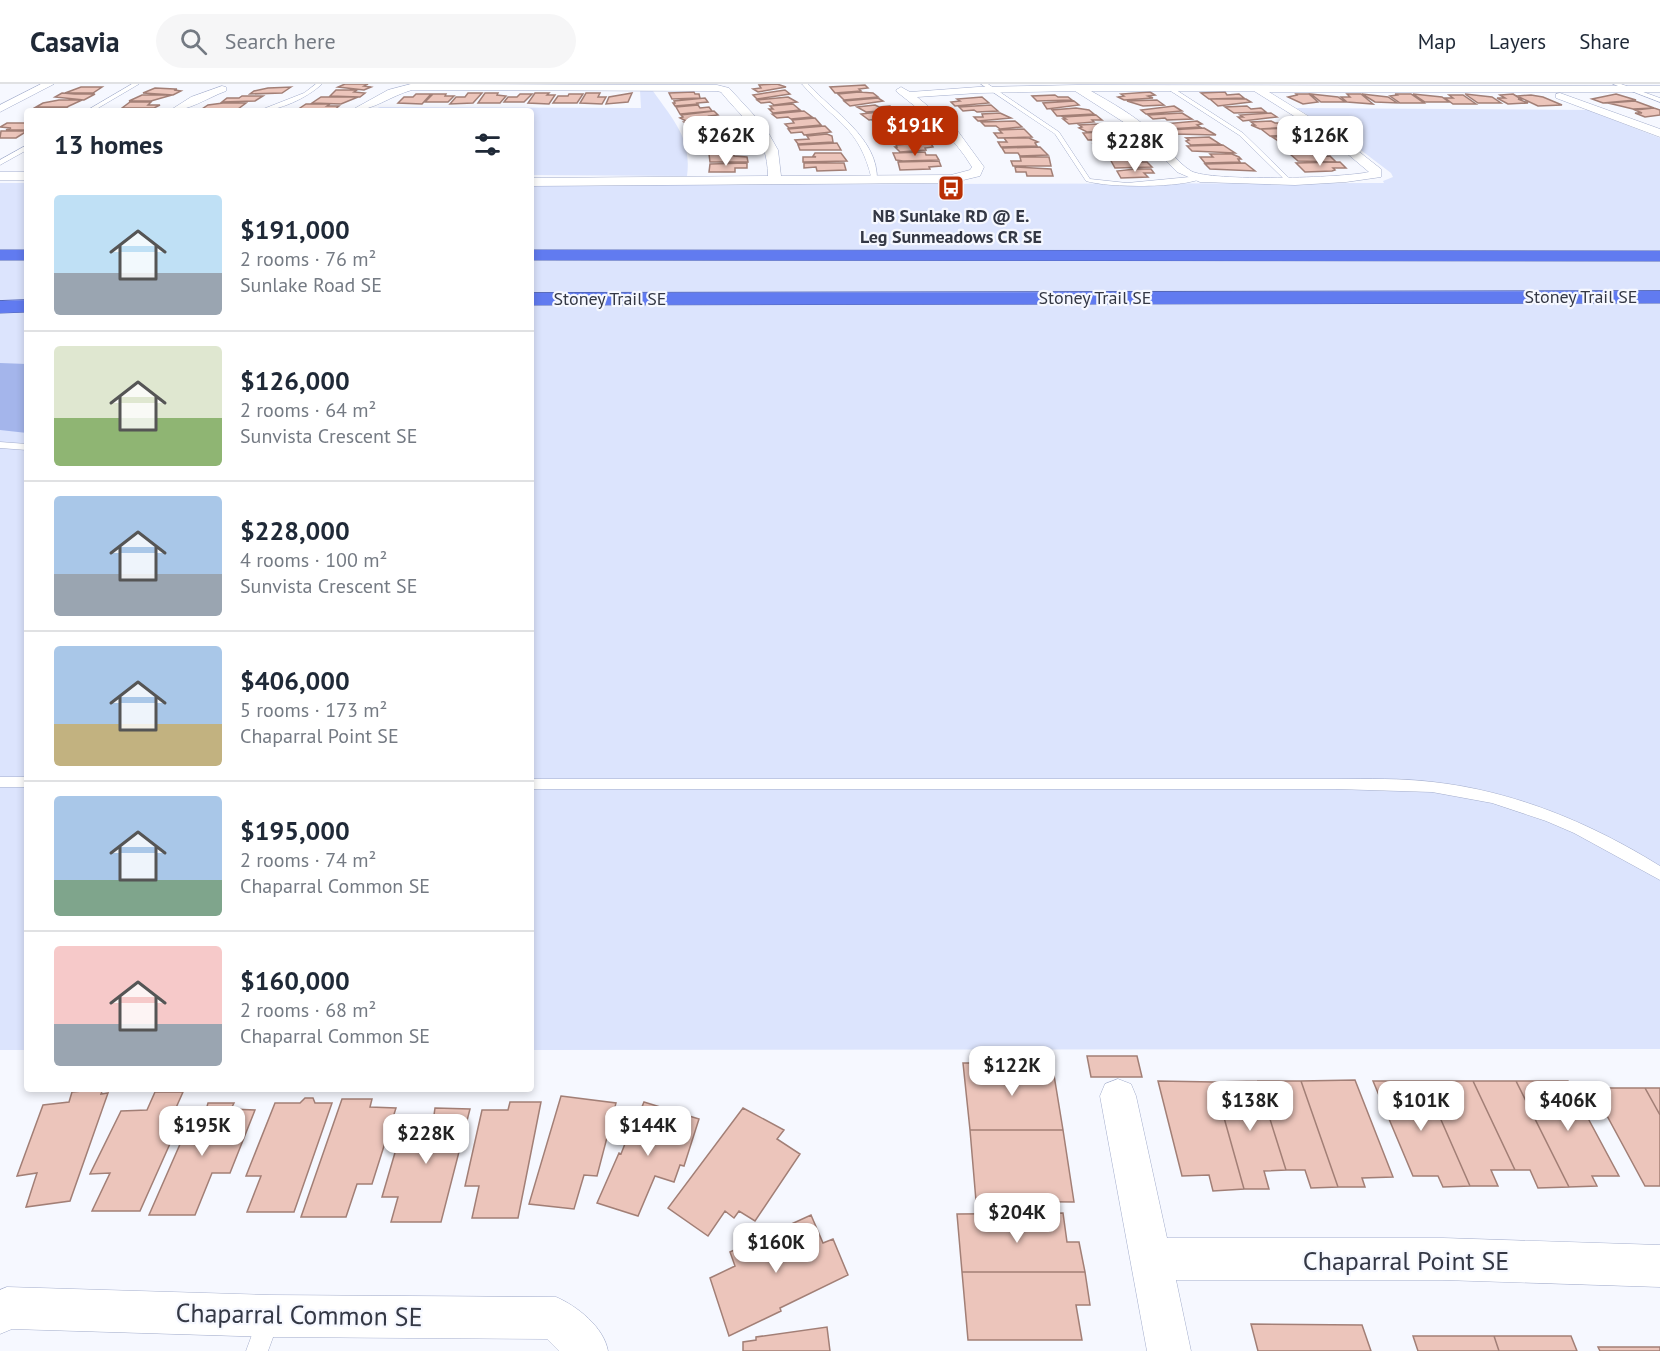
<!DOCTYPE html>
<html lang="en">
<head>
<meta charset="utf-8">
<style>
	:root { --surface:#fff; --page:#f6f6f7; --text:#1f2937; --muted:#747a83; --line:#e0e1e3; --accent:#b92f04 }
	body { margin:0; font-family:"PT Sans",sans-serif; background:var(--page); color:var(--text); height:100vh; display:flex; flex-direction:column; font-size:22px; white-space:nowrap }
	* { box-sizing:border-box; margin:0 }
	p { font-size:20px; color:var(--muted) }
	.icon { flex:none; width:33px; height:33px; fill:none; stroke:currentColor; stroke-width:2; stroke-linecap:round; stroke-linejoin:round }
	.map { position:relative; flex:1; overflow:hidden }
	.panel { position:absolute; left:24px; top:24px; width:510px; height:984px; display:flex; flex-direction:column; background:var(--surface); border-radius:6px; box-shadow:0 3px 9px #0003 }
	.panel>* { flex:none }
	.price { position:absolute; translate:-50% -51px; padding:0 14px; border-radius:12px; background:#fff; color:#222; font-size:20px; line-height:39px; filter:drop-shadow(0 2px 3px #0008) }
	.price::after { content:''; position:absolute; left:50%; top:36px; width:18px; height:14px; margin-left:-9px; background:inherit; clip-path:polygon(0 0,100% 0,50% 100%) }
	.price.on { background:var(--accent); color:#fff }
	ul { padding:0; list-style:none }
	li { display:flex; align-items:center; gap:18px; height:150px; padding:0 30px }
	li+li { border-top:2px solid var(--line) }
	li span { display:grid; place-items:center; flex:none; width:168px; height:120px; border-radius:6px; color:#555 }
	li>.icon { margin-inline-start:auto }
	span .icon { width:72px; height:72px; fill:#fffc; stroke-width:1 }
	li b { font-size:26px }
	h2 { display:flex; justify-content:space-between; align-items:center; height:72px; padding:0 30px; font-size:26px }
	header { display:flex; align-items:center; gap:36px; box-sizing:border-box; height:84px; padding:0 30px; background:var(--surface); border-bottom:2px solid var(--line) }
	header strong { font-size:28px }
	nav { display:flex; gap:33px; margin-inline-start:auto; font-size:21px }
	.search { width:420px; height:54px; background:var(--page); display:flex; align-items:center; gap:15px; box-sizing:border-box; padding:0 21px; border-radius:33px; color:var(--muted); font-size:22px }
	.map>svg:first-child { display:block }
	.green { fill:#dce4fd }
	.water { fill:#a4b5eb }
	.building { fill:#ecc5bb; stroke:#a27f76; stroke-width:1.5 }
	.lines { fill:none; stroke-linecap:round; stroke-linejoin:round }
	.service-casing { stroke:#a3adcc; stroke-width:1 }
	.minor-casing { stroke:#a3adcc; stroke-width:1 }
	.motorway-casing { stroke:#5164b4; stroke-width:1 }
	.service { fill:#fff; fill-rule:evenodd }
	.minor { fill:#fff; fill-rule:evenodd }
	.motorway { fill:#617bf0; fill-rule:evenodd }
	.labels { text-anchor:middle; stroke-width:4.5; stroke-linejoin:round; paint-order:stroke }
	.far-poi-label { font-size:18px; font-weight:bold; fill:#343845; stroke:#f6f8ff }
	.far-street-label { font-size:18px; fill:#343845; stroke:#f6f8ff }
	.near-street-label { font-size:26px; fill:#343845; stroke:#f6f8ff }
</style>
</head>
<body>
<header>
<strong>Casavia</strong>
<div class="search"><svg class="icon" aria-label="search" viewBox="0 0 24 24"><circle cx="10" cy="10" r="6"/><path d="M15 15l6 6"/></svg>Search here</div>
<nav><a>Map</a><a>Layers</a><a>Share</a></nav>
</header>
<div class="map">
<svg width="1660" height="1267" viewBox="0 0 1660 1267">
	<rect width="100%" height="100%" fill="#f6f8ff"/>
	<!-- green -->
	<path class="green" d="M640,6L653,7C673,36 692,54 687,92L531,91V27L373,26L380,23L641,24Z
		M1296,24L1588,26L1660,54V965L531,966V101L1384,99L1383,97L1393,93L1391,89L1341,51Z
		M0,99H27V966H0Z"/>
	<!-- water -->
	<path class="water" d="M0,279L27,280V349L0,346Z"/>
	<!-- building -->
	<path class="building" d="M345,0H368L364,2L371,3L364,6L338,3Z
		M777,0L786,3L758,8L753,5L761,4L759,1Z
		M865,1L868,4L859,5L861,7L835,9L830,3Z
		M81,3H102L93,9H65Z
		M291,3L282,9L250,10L254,7L268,4Z
		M155,4L175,5H177L174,6L181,7L173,11L143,9Z
		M336,6H357L354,8L365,9L360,13L330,12Z
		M785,6L790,10L757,15L753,11Z
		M694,8L695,10H699L700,14L672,15L669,9Z
		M859,8L873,9L878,13L844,16L838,10Z
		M1150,8L1155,11L1148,12L1153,14L1124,16L1118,13L1124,12L1121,10Z
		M1225,8L1227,11L1239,10L1244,14L1209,15L1201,9Z
		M62,9L75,10H95L84,16L55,13Z
		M468,9H482L473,19L450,20L456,13H465Z
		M485,9H498L497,11L506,12L500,19H478Z
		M535,9H549L547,11H555L549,20L528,19Z
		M586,9H600L598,13H606L602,20L580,19Z
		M632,9L628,18L606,20L609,13Z
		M416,10H431L422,20L398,19L404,13H413Z
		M433,10H446L445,12H454L448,18H425Z
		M520,10H532L524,18H504L508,13H517Z
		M569,10H583L577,19H553L558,12H568Z
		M1309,10L1318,18L1303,20L1288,13L1297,11L1296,10Z
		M1311,10L1338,13L1345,18H1321Z
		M1347,10H1361L1373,20L1347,18L1341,13H1350Z
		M1362,10L1388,13L1397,19L1375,18Z
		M1395,10H1411L1424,19H1400L1390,12L1397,11Z
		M1413,10L1442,13L1449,18H1425Z
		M1465,10L1492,13L1501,19H1478Z
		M1513,10L1521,15H1518L1528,19L1508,20L1497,14H1505L1500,11Z
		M1616,10L1636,16L1603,19L1592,15Z
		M142,11H172L151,17H129Z
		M1055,11L1058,13H1068L1072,16L1037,17L1032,12Z
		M1449,11H1463L1476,20H1453L1445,14H1453Z
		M1531,11L1543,13L1562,21L1538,22L1517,12Z
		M242,12H263L255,17L222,18L227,14H239Z
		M321,13H358L341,20L312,19Z
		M788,13L797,18L774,21L770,18L761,19L757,16Z
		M982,13L989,19L955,22L951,18L960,17L957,15Z
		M705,14L708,18L697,19L698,20L675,22L673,19H675L674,17Z
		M878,14L883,17L850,22L844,17Z
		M1210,15H1246L1251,18L1218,22Z
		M59,16H82L67,23H36L43,19Z
		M1157,16L1164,21L1143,22L1127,17Z
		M1074,17L1079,21L1047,25L1043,19Z
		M1635,17L1654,24L1633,25L1608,19Z
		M130,18H151L148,21H160L154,24H122Z
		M223,19H246L238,25H202L208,21Z
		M306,20H330L327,22H339L333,27L297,26Z
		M793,20L800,26L773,29L769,25H773L770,22Z
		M698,21L700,24L709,23L712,27L680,30L676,23Z
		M875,21L879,23L890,22L895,26L866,28L857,23Z
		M991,21L998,27L977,28L974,26L963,27L959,23Z
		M1174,22L1182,27L1146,30L1141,26Z
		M1247,22L1251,25L1261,24L1266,28L1234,29L1225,23Z
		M36,23L49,24H66L61,27H29Z
		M1076,24L1089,26L1094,30L1057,32L1052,26Z
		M1654,24L1660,26V31L1645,33L1635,29H1642L1635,26Z
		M897,26L901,30L890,31L894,33L869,36L861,30Z
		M714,27L718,31L709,32L711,34L686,37L680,34L683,33L681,31Z
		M804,27L812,33L791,35L788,33L777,34L772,30Z
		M1000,29L1011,34L978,37L974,33H983L982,30Z
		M1182,29L1192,35L1167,36L1165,34L1153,35L1148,31Z
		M1271,29L1277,33L1243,37L1238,33H1243L1240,31Z
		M1096,31L1102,36H1092L1094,38L1069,40L1063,35H1066L1063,33Z
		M815,34L821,41L789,44L785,40L794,39L792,36Z
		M712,35L714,38L723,37L727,41L694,44L684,38Z
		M895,35L898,38L909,37L913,41L879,43L873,37Z
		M1015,37L1022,43L1000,45L996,42H985L981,38Z
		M1197,37L1202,40L1197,41L1200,43L1169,45L1163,40Z
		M1271,37L1275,39H1286L1292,43L1260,45L1251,41H1255L1251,38Z
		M7,39H27V46H6L11,44L0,43Z
		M1099,40L1114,47L1087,48L1079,44L1082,43L1079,41Z
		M727,42L730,46H725L727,50L704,52L698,45Z
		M825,42L831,48L804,51L802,48L791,49L788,45Z
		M912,42L916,46H912L914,49L890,51L884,44Z
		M1204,44L1216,51L1174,50L1168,46Z
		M1294,44L1301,48L1292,49L1293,51L1270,52L1261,45Z
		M1024,45L1032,53L998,54L994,49H1002L999,46Z
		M27,47L16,54H0L1,47Z
		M1118,47L1124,52H1111L1114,55L1088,56L1083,49Z
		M827,50L832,52L833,58L798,60L795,56L809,55L807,52Z
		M919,51L928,58L897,59L892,52Z
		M725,52L727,55L739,54L741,58L702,61L699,54Z
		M1296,52L1299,55H1309L1315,59L1283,60L1272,53Z
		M1209,53L1220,60L1191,61L1186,57L1189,56L1186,54Z
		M1004,54H1029L1038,58L1035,59L1037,62L1001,63L998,58H1007Z
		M1116,56L1121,60L1131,59L1135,64L1102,65L1094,60H1098L1095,57Z
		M930,58L933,63L925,64L926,66L900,68L895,63H897L896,61Z
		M745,59L746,65H738L736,68L708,70L704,68L707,65V62Z
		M837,59L841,66H800L798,61Z
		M1318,60L1324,65H1311L1315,69H1293L1282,64L1286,63L1284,61Z
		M1223,61L1235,69L1192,67L1187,62Z
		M1040,63L1048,71L1020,72L1018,69H1005L1002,64Z
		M1137,65L1141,70H1132L1135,74H1107L1098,66Z
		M925,68L926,71H936L939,76L903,77L896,76L893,69Z
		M815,69H841L847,77L803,78V73H816L813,72Z
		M1313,69L1318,73L1330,72L1336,78L1298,77L1290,70Z
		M709,70H734V72L747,73L748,78H710Z
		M1210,70H1232L1239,73L1241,75H1238L1240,78L1205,79L1200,73H1213Z
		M1020,73H1049L1051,82H1013L1011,77H1021Z
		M1110,75H1135L1138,78H1147L1152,83L1115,84Z
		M939,77L941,82L929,83L930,85L900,86L898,78Z
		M1340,78L1346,84H1333L1335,86L1332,87L1305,88L1296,79Z
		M747,79V84H735V88H709L710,80Z
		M804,79H844L846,86L817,87L816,83L804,84Z
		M1245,79L1255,87L1210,85L1205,80Z
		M1015,83L1051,85L1053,92H1027L1026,88H1016Z
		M1135,85H1151L1154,89H1144L1148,93L1121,94L1117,87Z
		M1087,972H1137L1142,993H1091Z
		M963,979H1052L1063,1046H970Z
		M1355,996L1393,1093L1362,1094L1365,1103H1338L1301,997Z
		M1158,997L1214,998L1244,1105L1213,1107L1209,1091L1182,1092Z
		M1258,997L1286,1086L1264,1087L1269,1105H1244L1214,998Z
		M1258,997H1301L1338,1103L1311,1104L1305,1086H1286Z
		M1373,997H1424L1470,1102L1443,1103L1438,1092H1413Z
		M1424,997H1473L1515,1086H1491L1498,1102H1470Z
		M1473,997H1516L1569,1103L1538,1104L1530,1086H1515Z
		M1516,997H1568L1619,1092H1592L1597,1102L1569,1103Z
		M1592,1004H1645L1660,1031V1102H1645Z
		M1645,1004H1660V1031Z
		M103,1005L101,1010L108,1009L70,1117L26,1123L37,1089L17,1092L43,1021L69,1018L72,1008Z
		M155,1008H183L175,1026H185L140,1127H92L110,1089L90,1090L121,1027L147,1026Z
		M561,1012L616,1019L597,1092L584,1091L574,1125L529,1120Z
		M305,1014H313L315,1019H332L294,1128H247L261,1092H246L275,1019H300Z
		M342,1015H372L370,1023L396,1024L372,1100H357L346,1133H301Z
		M510,1018H541L518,1134H472L479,1102H465L482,1026H508Z
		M644,1018L699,1035L684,1082L680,1081L674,1098L655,1092L638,1132L597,1119L619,1069L621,1070L637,1029L639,1030Z
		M208,1019H234L231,1025L255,1026L230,1089H212L195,1131H149L195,1026H206Z
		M435,1024L470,1025L441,1138H391L398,1113H382L406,1031H434Z
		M743,1024L784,1046L777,1055L800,1070L755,1137L739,1127L734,1134L725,1127L708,1152L668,1124Z
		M970,1046H1063L1074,1118L976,1117Z
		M1063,1129L1067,1158H1079L1085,1188H962L957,1130Z
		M811,1131L823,1159L833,1155L848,1191L780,1224L781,1227L729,1252L710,1194L735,1182L730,1168Z
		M962,1188H1085L1090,1221H1076L1082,1256H968Z
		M1251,1240L1362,1241L1371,1267H1258Z
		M827,1243L830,1267H743V1258L756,1256V1253Z
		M1413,1252H1494L1499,1267H1418Z
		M1494,1252H1571L1577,1267H1499Z
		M1598,1263H1660V1267H1600Z"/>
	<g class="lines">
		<defs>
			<path id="service" d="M132,0H139L93,27H86Z
				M316,0H322C307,14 279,27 258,27L304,9Z
				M802,0H808C833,28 879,54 877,97L872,96C859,41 835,39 802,0Z
				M981,0H988L1059,48L1090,95L1127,99L1200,92L1203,94C1183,104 1109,104 1086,97L1055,50Z
				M1613,0H1621L1660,14V18Z
				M1166,2H1170L1243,49L1289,94V96H1285L1239,51L1166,4Z
				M27,61V66L0,81V76Z
				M0,358L27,360V366L0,364Z
				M0,693H27V703H0Z
				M531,695H1336C1368,695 1401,694 1433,698C1514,707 1591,739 1660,782V796L1574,749L1546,737L1492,719L1432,708L1336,705H531Z
				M268,1226L276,1229L279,1237L268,1267H246L260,1229Z"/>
			<path id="minor" d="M41,0H54L0,28V21Z
				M411,0L717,1L729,4L765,43L778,66L781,92L951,91L970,86L972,83C953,51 926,31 897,8L896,6L901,3L910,8L978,3L1077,1L1660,2V8H1269L1334,48L1381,85V93L1346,98L1295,101L1200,98L1177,88L1136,46L1075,7L978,9L917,13L957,46L984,83L980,92L951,99L531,102V94L768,92C767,49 746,39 721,8L717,7L412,6C390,12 373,27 350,27L388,6ZM1091,7H1254L1326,52L1369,88C1343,94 1211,98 1191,87C1175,77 1166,60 1152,48C1134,31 1112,19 1091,7Z
				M222,2L226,3V7C207,14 189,27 169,27L191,13Z
				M1560,9L1660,45V53L1556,14V10Z
				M0,88H27V96H0Z
				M1118,995L1131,1000L1136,1012L1167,1154H1443L1660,1161V1203L1443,1196H1176L1191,1267H1147L1100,1012L1105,1000Z
				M7,1203L270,1211L556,1213C577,1222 604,1243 608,1267H559L547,1255L270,1253L12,1245L0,1250V1206Z"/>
			<path id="motorway" d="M0,166H27V176H0Z
				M531,166L1660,167V177L531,176Z
				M1660,207V219L531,221V209Z
				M27,216V228L0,229V217Z"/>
		</defs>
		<!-- service casing -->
		<use href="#service" class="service-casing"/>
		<!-- minor casing -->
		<use href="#minor" class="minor-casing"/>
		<!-- motorway casing -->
		<use href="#motorway" class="motorway-casing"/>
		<!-- service -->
		<use href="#service" class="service"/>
		<!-- minor -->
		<use href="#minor" class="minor"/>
		<!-- motorway -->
		<use href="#motorway" class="motorway"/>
	</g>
	<!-- icons -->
	<defs>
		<symbol id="bus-square" viewBox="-11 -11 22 22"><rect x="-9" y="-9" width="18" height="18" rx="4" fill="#b92f04" stroke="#f6f8ff"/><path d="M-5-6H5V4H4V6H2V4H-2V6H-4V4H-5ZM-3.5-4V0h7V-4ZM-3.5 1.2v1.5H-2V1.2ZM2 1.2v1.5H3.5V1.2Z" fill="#fff"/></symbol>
	</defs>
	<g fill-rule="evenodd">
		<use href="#bus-square" x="936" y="89" width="30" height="30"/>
	</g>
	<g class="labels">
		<!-- far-poi labels -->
		<g class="far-poi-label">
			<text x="951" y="138">NB Sunlake RD @ E.<tspan x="951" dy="21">Leg Sunmeadows CR SE</tspan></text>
		</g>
		<!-- far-street labels -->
		<g class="far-street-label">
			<text x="1581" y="219">Stoney Trail SE</text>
			<text x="1095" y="220">Stoney Trail SE</text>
			<text x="610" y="221">Stoney Trail SE</text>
		</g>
		<!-- near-street labels -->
		<g class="near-street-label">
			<text x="1406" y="1186">Chaparral Point SE</text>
			<text transform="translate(299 1231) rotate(1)" y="9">Chaparral Common SE</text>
		</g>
	</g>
</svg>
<b class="price on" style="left:915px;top:73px">$191K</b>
<b class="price" style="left:726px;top:83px">$262K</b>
<b class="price" style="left:1320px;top:83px">$126K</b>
<b class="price" style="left:1135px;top:89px">$228K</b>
<b class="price" style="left:1012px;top:1013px">$122K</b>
<b class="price" style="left:1250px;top:1048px">$138K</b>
<b class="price" style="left:1421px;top:1048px">$101K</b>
<b class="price" style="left:1568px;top:1048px">$406K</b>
<b class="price" style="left:202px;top:1073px">$195K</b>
<b class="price" style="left:648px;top:1073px">$144K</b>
<b class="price" style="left:426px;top:1081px">$228K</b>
<b class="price" style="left:1017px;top:1160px">$204K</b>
<b class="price" style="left:776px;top:1190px">$160K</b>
<section class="panel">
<h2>13 homes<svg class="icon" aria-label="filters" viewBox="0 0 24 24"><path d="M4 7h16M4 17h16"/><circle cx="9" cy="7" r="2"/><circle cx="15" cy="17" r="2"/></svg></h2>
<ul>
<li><span style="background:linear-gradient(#bfe0f5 65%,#9aa5b1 0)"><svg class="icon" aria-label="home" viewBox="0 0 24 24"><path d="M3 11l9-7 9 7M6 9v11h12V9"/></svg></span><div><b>$191,000</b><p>2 rooms · 76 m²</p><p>Sunlake Road SE</p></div></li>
<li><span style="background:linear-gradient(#dfe7d0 60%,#8fb573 0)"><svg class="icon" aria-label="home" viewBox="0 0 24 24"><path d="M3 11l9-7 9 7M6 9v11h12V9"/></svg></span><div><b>$126,000</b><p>2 rooms · 64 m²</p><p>Sunvista Crescent SE</p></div></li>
<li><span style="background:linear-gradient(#a9c7e8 65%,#9aa5b1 0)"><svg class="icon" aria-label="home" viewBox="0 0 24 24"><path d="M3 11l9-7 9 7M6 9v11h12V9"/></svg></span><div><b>$228,000</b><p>4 rooms · 100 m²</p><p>Sunvista Crescent SE</p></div></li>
<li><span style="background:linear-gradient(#a9c7e8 65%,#c2b280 0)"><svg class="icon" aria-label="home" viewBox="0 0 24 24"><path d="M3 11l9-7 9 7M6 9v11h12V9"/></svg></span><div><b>$406,000</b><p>5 rooms · 173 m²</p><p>Chaparral Point SE</p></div></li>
<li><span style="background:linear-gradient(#a9c7e8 70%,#7fa58c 0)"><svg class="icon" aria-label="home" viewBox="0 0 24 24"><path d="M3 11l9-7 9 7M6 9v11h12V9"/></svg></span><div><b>$195,000</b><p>2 rooms · 74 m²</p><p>Chaparral Common SE</p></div></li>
<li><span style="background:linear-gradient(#f6c9c9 65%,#9aa5b1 0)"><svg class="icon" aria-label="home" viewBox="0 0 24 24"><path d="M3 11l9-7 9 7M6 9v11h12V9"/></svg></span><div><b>$160,000</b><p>2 rooms · 68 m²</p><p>Chaparral Common SE</p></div></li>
</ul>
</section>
</div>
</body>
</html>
